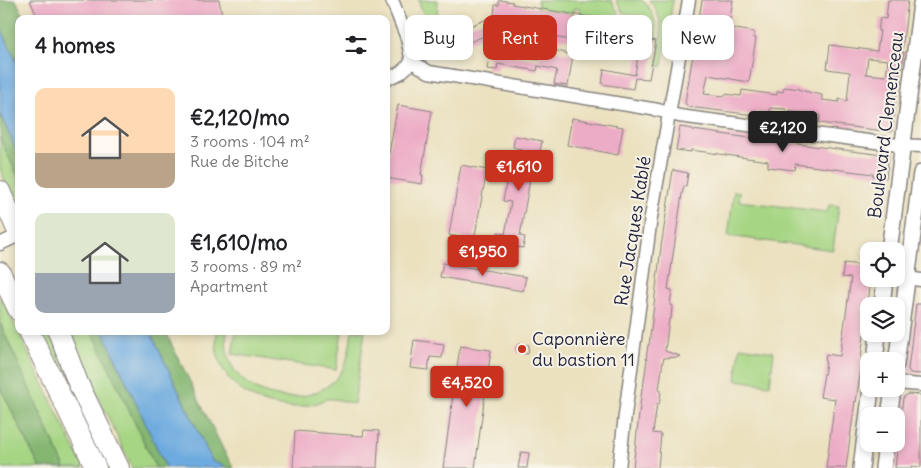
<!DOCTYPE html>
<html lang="en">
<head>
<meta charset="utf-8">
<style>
	:root { --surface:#fff; --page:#f2f2f2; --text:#202124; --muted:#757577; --accent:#c8321e }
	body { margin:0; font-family:Delius,sans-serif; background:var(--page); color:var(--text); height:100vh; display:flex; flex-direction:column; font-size:19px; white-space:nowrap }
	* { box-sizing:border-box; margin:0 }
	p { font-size:16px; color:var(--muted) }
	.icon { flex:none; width:28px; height:28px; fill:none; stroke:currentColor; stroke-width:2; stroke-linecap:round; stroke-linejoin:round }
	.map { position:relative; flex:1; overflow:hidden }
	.sheet { position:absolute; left:15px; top:15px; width:375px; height:320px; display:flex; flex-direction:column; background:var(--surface); border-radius:10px; box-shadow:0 2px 8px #0003 }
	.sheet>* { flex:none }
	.guide { position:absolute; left:405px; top:15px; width:440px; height:45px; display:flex; gap:10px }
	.buttons { position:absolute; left:860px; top:242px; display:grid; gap:10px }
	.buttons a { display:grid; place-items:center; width:45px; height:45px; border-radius:10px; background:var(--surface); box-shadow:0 2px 8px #0003; font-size:25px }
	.price { position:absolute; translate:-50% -42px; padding:0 11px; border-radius:5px; background:var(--accent); color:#fff; font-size:16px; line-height:32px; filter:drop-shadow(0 1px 2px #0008) }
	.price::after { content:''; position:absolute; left:50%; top:30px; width:15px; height:11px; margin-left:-8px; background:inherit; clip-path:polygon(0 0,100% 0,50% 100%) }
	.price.active { background:#222; color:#fff }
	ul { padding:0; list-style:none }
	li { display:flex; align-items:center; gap:15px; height:125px; padding:0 20px }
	li span { display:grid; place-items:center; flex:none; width:140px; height:100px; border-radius:10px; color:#555 }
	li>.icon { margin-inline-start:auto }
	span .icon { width:60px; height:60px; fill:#fffc; stroke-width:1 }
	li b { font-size:21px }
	h2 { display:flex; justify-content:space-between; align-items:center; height:60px; padding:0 20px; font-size:21px }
	.chip { padding:0 18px; border-radius:10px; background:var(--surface); box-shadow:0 2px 8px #0003; font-size:18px; line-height:45px }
	.chip.active { background:var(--accent); color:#fff }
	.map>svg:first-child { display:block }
	.green { fill:#a6d583; stroke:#647c5f }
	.forest { fill:#84b671; stroke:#536c56 }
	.water { fill:#6daadf; stroke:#48668d }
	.building { fill:#edacc6; fill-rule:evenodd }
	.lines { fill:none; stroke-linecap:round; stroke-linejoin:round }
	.minor-casing { stroke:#86827d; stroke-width:15 }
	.tertiary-casing { stroke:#86827d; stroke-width:18 }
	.primary-casing { stroke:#86827d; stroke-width:22 }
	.minor { stroke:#fff; stroke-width:12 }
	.tertiary { stroke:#fff; stroke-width:15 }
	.primary { stroke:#fff; stroke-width:20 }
	.poi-dot { fill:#c8321e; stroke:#f7f3e8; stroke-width:2 }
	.labels { text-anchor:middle; stroke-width:4; stroke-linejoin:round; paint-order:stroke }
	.street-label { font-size:18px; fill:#22223b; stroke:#f7f3e8 }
	.poi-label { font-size:18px; fill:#22223b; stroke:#f7f3e8; text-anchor:start }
</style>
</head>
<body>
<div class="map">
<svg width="921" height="468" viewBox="0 0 921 468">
	<rect width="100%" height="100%" fill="#f7f3e8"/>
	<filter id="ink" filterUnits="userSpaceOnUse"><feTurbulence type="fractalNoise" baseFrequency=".02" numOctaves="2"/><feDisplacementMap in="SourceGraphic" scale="10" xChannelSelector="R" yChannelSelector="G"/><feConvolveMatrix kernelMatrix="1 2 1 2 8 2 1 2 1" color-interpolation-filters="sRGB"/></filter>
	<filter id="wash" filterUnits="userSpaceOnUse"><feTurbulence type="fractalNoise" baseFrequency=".0096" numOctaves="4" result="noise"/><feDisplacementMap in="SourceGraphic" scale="20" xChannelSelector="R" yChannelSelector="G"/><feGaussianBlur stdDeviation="1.12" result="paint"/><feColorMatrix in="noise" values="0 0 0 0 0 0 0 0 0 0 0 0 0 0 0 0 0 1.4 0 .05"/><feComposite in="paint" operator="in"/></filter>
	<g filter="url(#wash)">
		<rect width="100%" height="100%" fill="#ebe1bf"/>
		<!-- green -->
		<path class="green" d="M418,0H438L437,20L426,21Z
			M537,0H611L619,14L620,22L579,16L580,9L575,8L573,14L537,9L538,2H537Z
			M616,0H642C654,11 658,25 656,41L650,39C651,22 638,16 623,13Z
			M649,0H673L662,67L657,66C661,43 666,19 649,0Z
			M623,16C636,19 648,23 647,38L641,39L629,37L635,21L624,19Z
			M0,138L19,179V213L0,169Z
			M734,191L740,192L739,201L827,212L829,205L839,206L833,250L728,236Z
			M0,295L84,468H65L0,323Z
			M49,331L113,468H106L41,335Z
			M68,331H92L156,468H132L75,347Z
			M217,331H227C225,345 227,359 235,371C259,405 319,406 341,372C349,359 350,345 352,331H365L354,404C347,402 335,398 328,399C324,399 320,402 317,403C308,406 299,407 290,407C248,405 210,376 217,331Z
			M236,331H342L336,370L232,354Z
			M740,347L774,352L770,385L736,380Z
			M0,387L40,468H0Z"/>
		<!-- forest -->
		<path class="forest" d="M0,0H16L25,19H19V67L0,26Z
			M0,114L19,156V179L0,138Z
			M0,323L6,336L65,468H40L0,387Z
			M92,331H103L166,468H156Z
			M150,331H165L225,453L234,468H228L212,461Z"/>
		<!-- water -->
		<path class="water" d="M0,26L19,67V156L0,114Z
			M103,331H150L212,461L228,468H166Z"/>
		<g id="blocks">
			<!-- building -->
			<path class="building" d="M30,0H219L223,19H38Z
				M499,0L513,2L512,4L620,22V19L635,21L631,43L595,37L594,44L535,34L536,27L518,25L517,32L499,30L438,55L430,36L438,32L440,39L494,16L495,5H499Z
				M702,0H733L729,24H731L730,28L754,32L753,38H756L749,82L708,75L704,94L725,96V94L741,96L742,90L777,95V91L783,92L784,87L800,89V90L822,95V100L839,102V99L847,101L850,72L827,69L830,45L877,51L880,31H878L880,18L886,19L888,0H908L902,52H904L902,68L900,67L892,132L819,123L820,115L786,111V109L770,108V114L755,112V115L688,107L685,103ZM868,58L888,60L886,76L866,74Z
				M641,38L656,41L649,79L635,78L633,89L602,84L604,69L635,75Z
				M542,47L573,55L568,86L554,84L557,70L538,66L537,71L498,64L497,70L487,69L490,52L539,60Z
				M398,105L432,111L421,175H423L422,184L386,178V169Z
				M572,118L623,127L618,155L567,145Z
				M680,127L693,129V130L771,141V139L798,143V144L875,154L876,153L889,154L886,178L873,176V174L795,164L794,170L777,168L768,167V161L691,150V152L676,150Z
				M515,136L542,141L540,152L535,151L520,236L525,237L523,248L496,244L498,232L505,234L511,202L503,201L507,179L515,180L520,149L513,147Z
				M461,165L487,170L474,240L449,235Z
				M673,170L688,173L686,186H684L682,194L668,289L672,290L670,305L672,306L671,319H669L665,351L680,356L679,357L664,358L663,361L659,390H661L660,400L659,404H657L653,433L661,434L658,468H633L642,388H643L647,359H646L648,345H649L661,247Z
				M443,263L526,277L523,291L440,277Z
				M844,263L869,266V279H871L861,358H862L861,368L856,402L855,401L846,468H826L835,399L820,397L826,363H825L826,354L840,356L851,278L842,277Z
				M916,304H921V374L910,373L908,369Z
				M414,340L444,344L442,358L430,357L428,370L410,368Z
				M519,344L529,345L528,354L518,353L516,348Z
				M460,346L491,350L475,468H443Z
				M908,394L921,395V467L911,466V468H895L903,398Z
				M364,430L379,431L377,468H293L295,431L363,436Z
				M521,452L529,453L527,468H518Z"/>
		</g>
	</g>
	<g filter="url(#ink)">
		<use href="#blocks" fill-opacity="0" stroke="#86827d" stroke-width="1"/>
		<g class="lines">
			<defs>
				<path id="minor" d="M392,0L407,38L412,62L429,72L658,110L679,116L898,145L921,146
					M386,79L400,73L412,62
					M0,244L19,235
					M907,278L921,280
					M896,383L921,385
					M619,468L625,415L651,217L689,0"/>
				<path id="tertiary" d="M889,251L921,4
					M882,306L885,279
					M875,361L878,334
					M896,364L921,173
					M889,416L893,389
					M861,468L871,389
					M883,468L886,444"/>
				<path id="primary" d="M0,191L19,234
					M0,272L19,311
					M29,331L96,468
					M58,331L78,383L119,468"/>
			</defs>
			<!-- minor casing -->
			<use href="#minor" class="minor-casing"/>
			<!-- tertiary casing -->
			<use href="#tertiary" class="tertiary-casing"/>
			<!-- primary casing -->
			<use href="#primary" class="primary-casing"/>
			<!-- minor -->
			<use href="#minor" class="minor"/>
			<!-- tertiary -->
			<use href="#tertiary" class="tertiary"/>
			<!-- primary -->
			<use href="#primary" class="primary"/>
		</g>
	</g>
	<!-- markers -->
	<circle class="poi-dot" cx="522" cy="349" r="5"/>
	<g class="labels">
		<!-- street labels -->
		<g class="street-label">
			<text transform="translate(886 125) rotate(-83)" y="6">Boulevard Clemenceau</text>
			<text transform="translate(633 231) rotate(-81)" y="6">Rue Jacques Kablé</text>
		</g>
		<!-- poi labels -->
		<g class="poi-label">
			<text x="532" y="345">Caponnière<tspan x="532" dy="21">du bastion 11</tspan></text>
		</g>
	</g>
</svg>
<div class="buttons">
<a><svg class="icon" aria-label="locate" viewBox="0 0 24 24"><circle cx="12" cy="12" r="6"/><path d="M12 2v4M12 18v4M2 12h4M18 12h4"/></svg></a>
<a><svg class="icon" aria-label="layers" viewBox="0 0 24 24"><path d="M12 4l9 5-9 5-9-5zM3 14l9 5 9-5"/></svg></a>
<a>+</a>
<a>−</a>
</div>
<b class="price active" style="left:783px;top:153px">€2,120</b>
<b class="price" style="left:519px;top:192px">€1,610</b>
<b class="price" style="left:483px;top:277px">€1,950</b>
<b class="price" style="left:467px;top:408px">€4,520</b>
<div class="guide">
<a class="chip">Buy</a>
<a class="chip active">Rent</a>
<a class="chip">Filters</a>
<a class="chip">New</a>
</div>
<section class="sheet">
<h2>4 homes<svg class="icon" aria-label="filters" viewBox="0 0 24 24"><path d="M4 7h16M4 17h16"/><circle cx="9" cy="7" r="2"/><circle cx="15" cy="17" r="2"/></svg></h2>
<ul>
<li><span style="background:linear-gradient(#ffd9b3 65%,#b9a48a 0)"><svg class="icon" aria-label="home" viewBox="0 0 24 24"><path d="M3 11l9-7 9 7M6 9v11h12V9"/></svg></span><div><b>€2,120/mo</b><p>3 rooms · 104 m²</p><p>Rue de Bitche</p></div></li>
<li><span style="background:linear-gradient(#dfe7d0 60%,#9aa5b1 0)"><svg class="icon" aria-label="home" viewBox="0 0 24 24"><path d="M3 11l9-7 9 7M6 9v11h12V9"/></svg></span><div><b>€1,610/mo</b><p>3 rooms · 89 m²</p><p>Apartment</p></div></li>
</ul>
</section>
</div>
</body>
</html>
